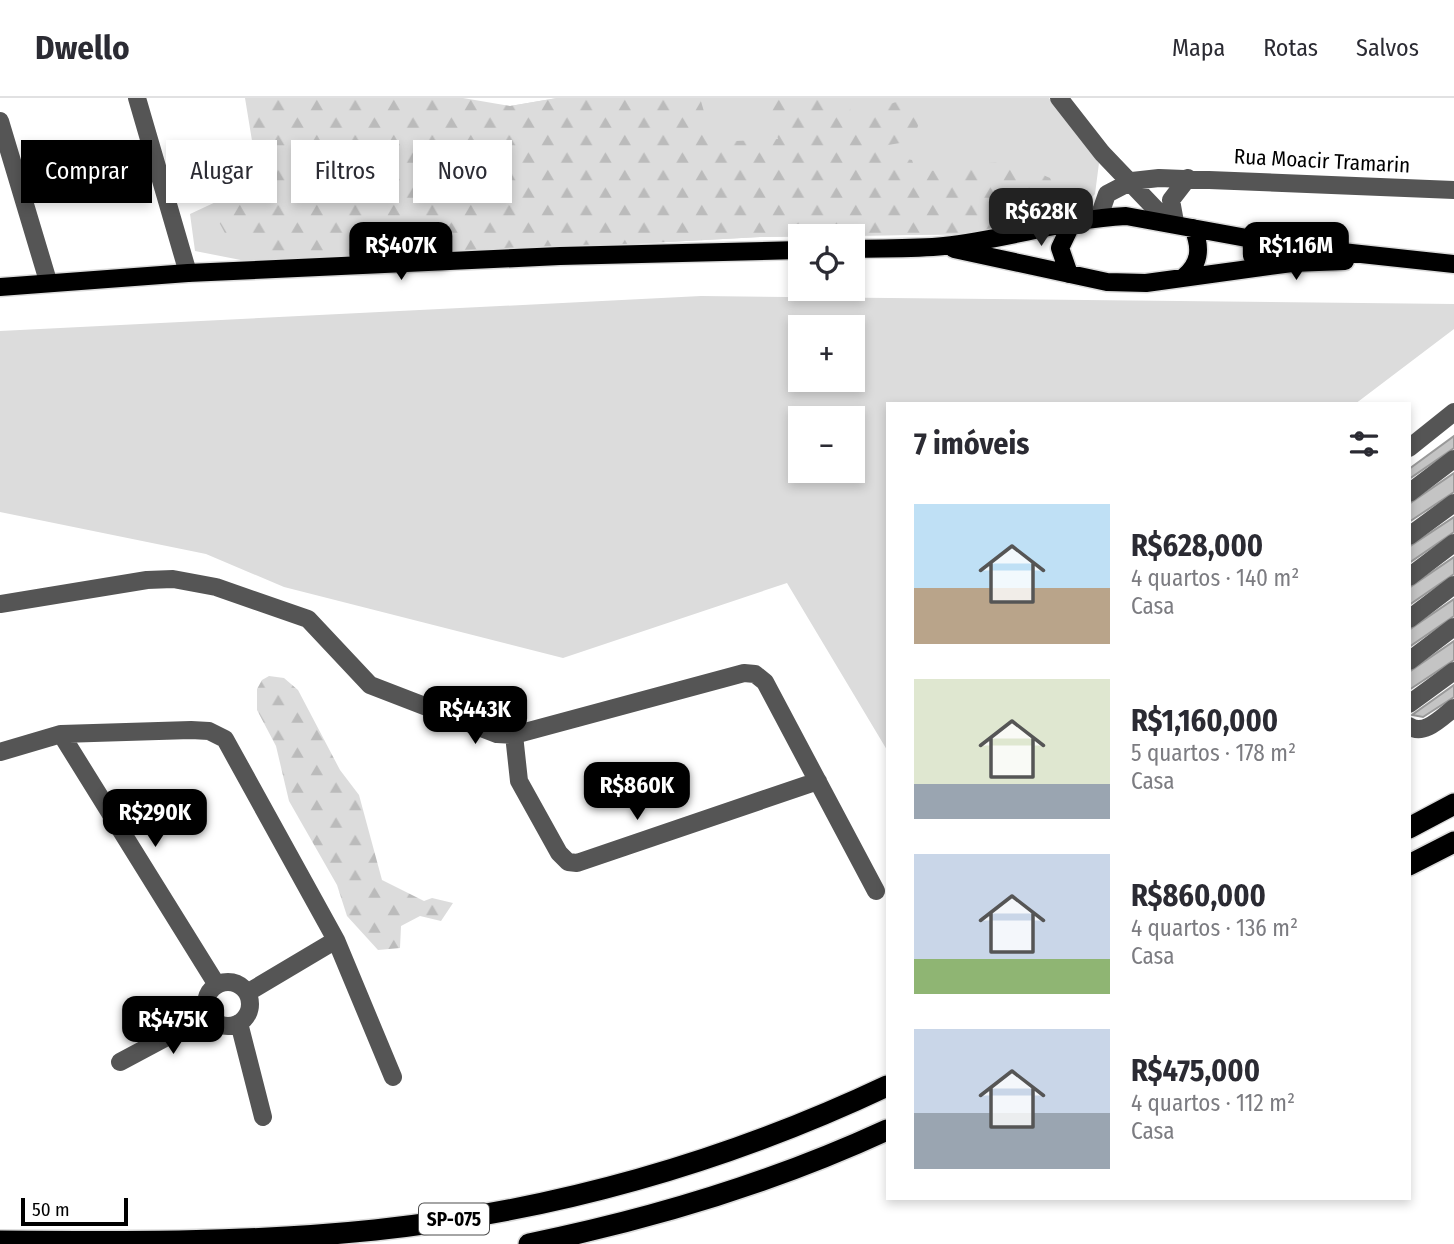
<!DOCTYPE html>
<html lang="pt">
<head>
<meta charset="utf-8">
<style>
	:root { --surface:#fff; --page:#f2f2f3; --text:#2b2b33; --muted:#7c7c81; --line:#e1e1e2; --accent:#000 }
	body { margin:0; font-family:"Fira Sans Condensed",sans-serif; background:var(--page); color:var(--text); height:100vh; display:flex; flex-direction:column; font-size:26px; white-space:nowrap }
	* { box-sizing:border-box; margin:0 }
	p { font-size:23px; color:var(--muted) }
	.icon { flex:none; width:38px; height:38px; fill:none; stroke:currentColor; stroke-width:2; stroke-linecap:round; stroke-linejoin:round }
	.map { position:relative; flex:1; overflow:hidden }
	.panel { position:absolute; left:886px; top:304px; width:525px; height:798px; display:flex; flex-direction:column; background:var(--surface); border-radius:0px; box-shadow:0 4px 10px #0003 }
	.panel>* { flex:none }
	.top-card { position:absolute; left:21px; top:42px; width:665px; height:63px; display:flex; gap:14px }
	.fabs { position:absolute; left:788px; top:126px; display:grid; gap:14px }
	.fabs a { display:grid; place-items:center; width:77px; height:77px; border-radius:0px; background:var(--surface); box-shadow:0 4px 10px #0003; font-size:35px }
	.scale { position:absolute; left:21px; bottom:18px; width:107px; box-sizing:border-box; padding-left:7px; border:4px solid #000; border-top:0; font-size:19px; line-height:24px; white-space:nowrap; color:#000; -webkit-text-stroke:5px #fff; paint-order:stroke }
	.price { position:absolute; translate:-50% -60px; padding:0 16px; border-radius:14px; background:var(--accent); color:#fff; font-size:23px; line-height:46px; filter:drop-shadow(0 2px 4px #0008) }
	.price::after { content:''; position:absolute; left:50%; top:42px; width:21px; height:16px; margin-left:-10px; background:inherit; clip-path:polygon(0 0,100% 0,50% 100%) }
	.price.selected { background:#222; color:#fff }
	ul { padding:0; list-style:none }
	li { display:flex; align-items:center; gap:21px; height:175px; padding:0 28px }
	li span { display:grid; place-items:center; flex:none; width:196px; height:140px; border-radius:0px; color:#555 }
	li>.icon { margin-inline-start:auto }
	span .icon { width:84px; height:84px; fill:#fffc; stroke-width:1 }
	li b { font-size:30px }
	h2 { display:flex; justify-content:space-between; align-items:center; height:84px; padding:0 28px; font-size:30px }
	.chip { padding:0 24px; border-radius:0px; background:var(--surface); box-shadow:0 4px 10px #0003; font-size:24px; line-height:63px }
	.chip.selected { background:var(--accent); color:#fff }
	header { display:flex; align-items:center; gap:42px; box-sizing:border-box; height:98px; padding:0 35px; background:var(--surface); border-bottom:2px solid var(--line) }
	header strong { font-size:33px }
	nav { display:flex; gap:38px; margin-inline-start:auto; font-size:24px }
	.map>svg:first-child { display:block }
	.green { fill:#dcdcdc; fill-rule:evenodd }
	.forest { fill:url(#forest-firs) }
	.building { fill:#c4c4c4; stroke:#999; stroke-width:2 }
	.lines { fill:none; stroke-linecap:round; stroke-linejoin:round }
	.major-casing { stroke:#dbdbdb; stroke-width:21 }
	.highway-casing { stroke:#dbdbdb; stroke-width:24 }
	.minor { stroke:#555; stroke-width:18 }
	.major { stroke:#000; stroke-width:18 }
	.highway { stroke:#000; stroke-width:21 }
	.labels { text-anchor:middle; stroke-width:7; stroke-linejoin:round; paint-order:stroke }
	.shield { fill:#fff; stroke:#4c4c4c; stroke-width:2 }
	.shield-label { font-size:19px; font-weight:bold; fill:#000 }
	.street-label { font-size:21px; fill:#000; stroke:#fff }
</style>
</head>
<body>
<header>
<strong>Dwello</strong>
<nav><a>Mapa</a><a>Rotas</a><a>Salvos</a></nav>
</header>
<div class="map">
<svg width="1454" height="1146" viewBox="0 0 1454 1146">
	<defs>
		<pattern id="forest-firs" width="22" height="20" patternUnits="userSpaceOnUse" patternTransform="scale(1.75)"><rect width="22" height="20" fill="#dcdcdc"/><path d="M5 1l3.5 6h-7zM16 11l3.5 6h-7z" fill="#bbb"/></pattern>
	</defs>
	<rect width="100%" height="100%" fill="#fff"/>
	<!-- green -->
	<path class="green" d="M245,0H430L510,8L557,0H1049L1099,65L1095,96L1077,115L980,136L760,139L261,166L195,153L190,116L235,95L255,61Z
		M701,198L1454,206V231L1355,306H887V652L787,485L563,560L284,489L206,456L0,414V233ZM852,229V282H800V229ZM800,320H852V373H800Z"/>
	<!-- forest -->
	<path class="forest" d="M249,0H463L510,8L557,0H700L713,44L778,41L767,0H849L851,20C873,15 893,0 915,3L918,28L912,43L888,47V57L912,62L916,74C949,73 982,61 1014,66C1026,69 1039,75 1050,80L1057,96L1052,115L1041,123L980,136L760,139L274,165L263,143L226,137L213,113L218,103L235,95L258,67Z
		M269,578L284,580L298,592L340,672L359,697L382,782L424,803L432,800L453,805L441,823L420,818L401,828L400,850L378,852L347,818L337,787L289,703L276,648L257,612V591L262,582Z"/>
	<!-- building -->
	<path class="building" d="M1454,338V350L1409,381V371Z
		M1454,375V394L1409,424V406Z
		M1454,419V434L1409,465V449Z
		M1454,459V476L1409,507V490Z
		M1454,501V518L1409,549V532Z
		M1454,543V562L1409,592V574Z
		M1454,587V599L1423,619L1412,617Z"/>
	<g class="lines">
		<defs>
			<path id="major" d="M852,151C883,150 914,151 944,148C1005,142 1065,121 1126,118L1296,149L1454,166
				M954,151L1107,184L1146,185L1292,165L1345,163
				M1069,176L1060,150L1071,127
				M1184,179C1201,165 1201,149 1193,130
				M0,189L188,175L560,158L800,152"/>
			<path id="highway" d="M1409,730L1454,706
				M1409,767L1454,744
				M0,1143C125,1144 251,1145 375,1132C553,1113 726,1064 887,988
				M529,1146C652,1121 774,1084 887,1032"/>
		</defs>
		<!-- major casing -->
		<use href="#major" class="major-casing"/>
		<!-- highway casing -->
		<use href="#highway" class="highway-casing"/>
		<!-- minor -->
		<path class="minor" d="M137,0L188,175
			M1059,0L1102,55L1167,123
			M0,23L48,183
			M1099,119L1107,96L1132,83L1159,80L1454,92
			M1175,124L1171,102L1188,80
			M1409,350L1454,314
			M1409,395L1454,361
			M1409,438L1454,405
			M1409,479L1454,445
			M0,506L147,482L173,481L216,489L308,521L370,587L497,636L514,637L744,575L755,576L765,584L876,793
			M1409,521L1454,487
			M1409,563L1454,529
			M1409,606L1454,573
			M1409,628C1424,639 1442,619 1454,610
			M61,636L217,887
			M514,637L519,683L559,755L568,764L577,765L818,683
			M0,654L61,636L191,632L209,633L225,641L336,842L393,979
			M206 906a22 22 0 1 1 44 0a22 22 0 1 1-44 0Z
			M247,895L336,842
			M239,925L263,1019
			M120,964L208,917"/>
		<!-- major -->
		<use href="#major" class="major"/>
		<!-- highway -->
		<use href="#highway" class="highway"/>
	</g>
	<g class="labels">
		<!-- shield labels -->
		<rect class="shield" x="419" y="1105.5" width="70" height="31" rx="5"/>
		<g class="shield-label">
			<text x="454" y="1128">SP-075</text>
		</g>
		<!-- street labels -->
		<g class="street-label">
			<text transform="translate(1322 63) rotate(3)" y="7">Rua Moacir Tramarin</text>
		</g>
	</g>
</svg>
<div class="fabs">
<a><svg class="icon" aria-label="locate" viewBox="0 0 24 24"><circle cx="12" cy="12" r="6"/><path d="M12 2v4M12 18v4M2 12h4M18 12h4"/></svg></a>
<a>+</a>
<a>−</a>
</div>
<div class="scale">50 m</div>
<b class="price selected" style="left:1041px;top:150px">R$628K</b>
<b class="price" style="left:401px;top:184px">R$407K</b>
<b class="price" style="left:1296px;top:184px">R$1.16M</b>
<b class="price" style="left:475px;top:648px">R$443K</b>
<b class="price" style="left:637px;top:724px">R$860K</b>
<b class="price" style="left:155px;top:751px">R$290K</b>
<b class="price" style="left:173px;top:958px">R$475K</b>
<div class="top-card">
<a class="chip selected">Comprar</a>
<a class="chip">Alugar</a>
<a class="chip">Filtros</a>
<a class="chip">Novo</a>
</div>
<section class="panel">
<h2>7 imóveis<svg class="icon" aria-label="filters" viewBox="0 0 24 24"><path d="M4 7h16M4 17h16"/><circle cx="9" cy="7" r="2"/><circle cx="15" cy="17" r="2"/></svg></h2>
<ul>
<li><span style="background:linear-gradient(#bfe0f5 60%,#b9a48a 0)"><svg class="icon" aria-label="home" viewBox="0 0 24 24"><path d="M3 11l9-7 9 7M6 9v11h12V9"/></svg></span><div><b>R$628,000</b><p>4 quartos · 140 m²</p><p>Casa</p></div></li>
<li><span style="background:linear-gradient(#dfe7d0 75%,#9aa5b1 0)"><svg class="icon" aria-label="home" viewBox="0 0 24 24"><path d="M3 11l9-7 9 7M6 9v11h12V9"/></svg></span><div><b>R$1,160,000</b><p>5 quartos · 178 m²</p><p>Casa</p></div></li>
<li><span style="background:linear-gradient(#c9d6e8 75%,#8fb573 0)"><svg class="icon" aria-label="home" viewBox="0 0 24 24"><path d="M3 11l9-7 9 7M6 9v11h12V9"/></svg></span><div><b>R$860,000</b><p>4 quartos · 136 m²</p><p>Casa</p></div></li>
<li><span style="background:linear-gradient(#c9d6e8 60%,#9aa5b1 0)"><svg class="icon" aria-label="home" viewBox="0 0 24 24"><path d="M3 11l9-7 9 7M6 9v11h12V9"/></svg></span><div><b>R$475,000</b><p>4 quartos · 112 m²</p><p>Casa</p></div></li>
</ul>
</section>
</div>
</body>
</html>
